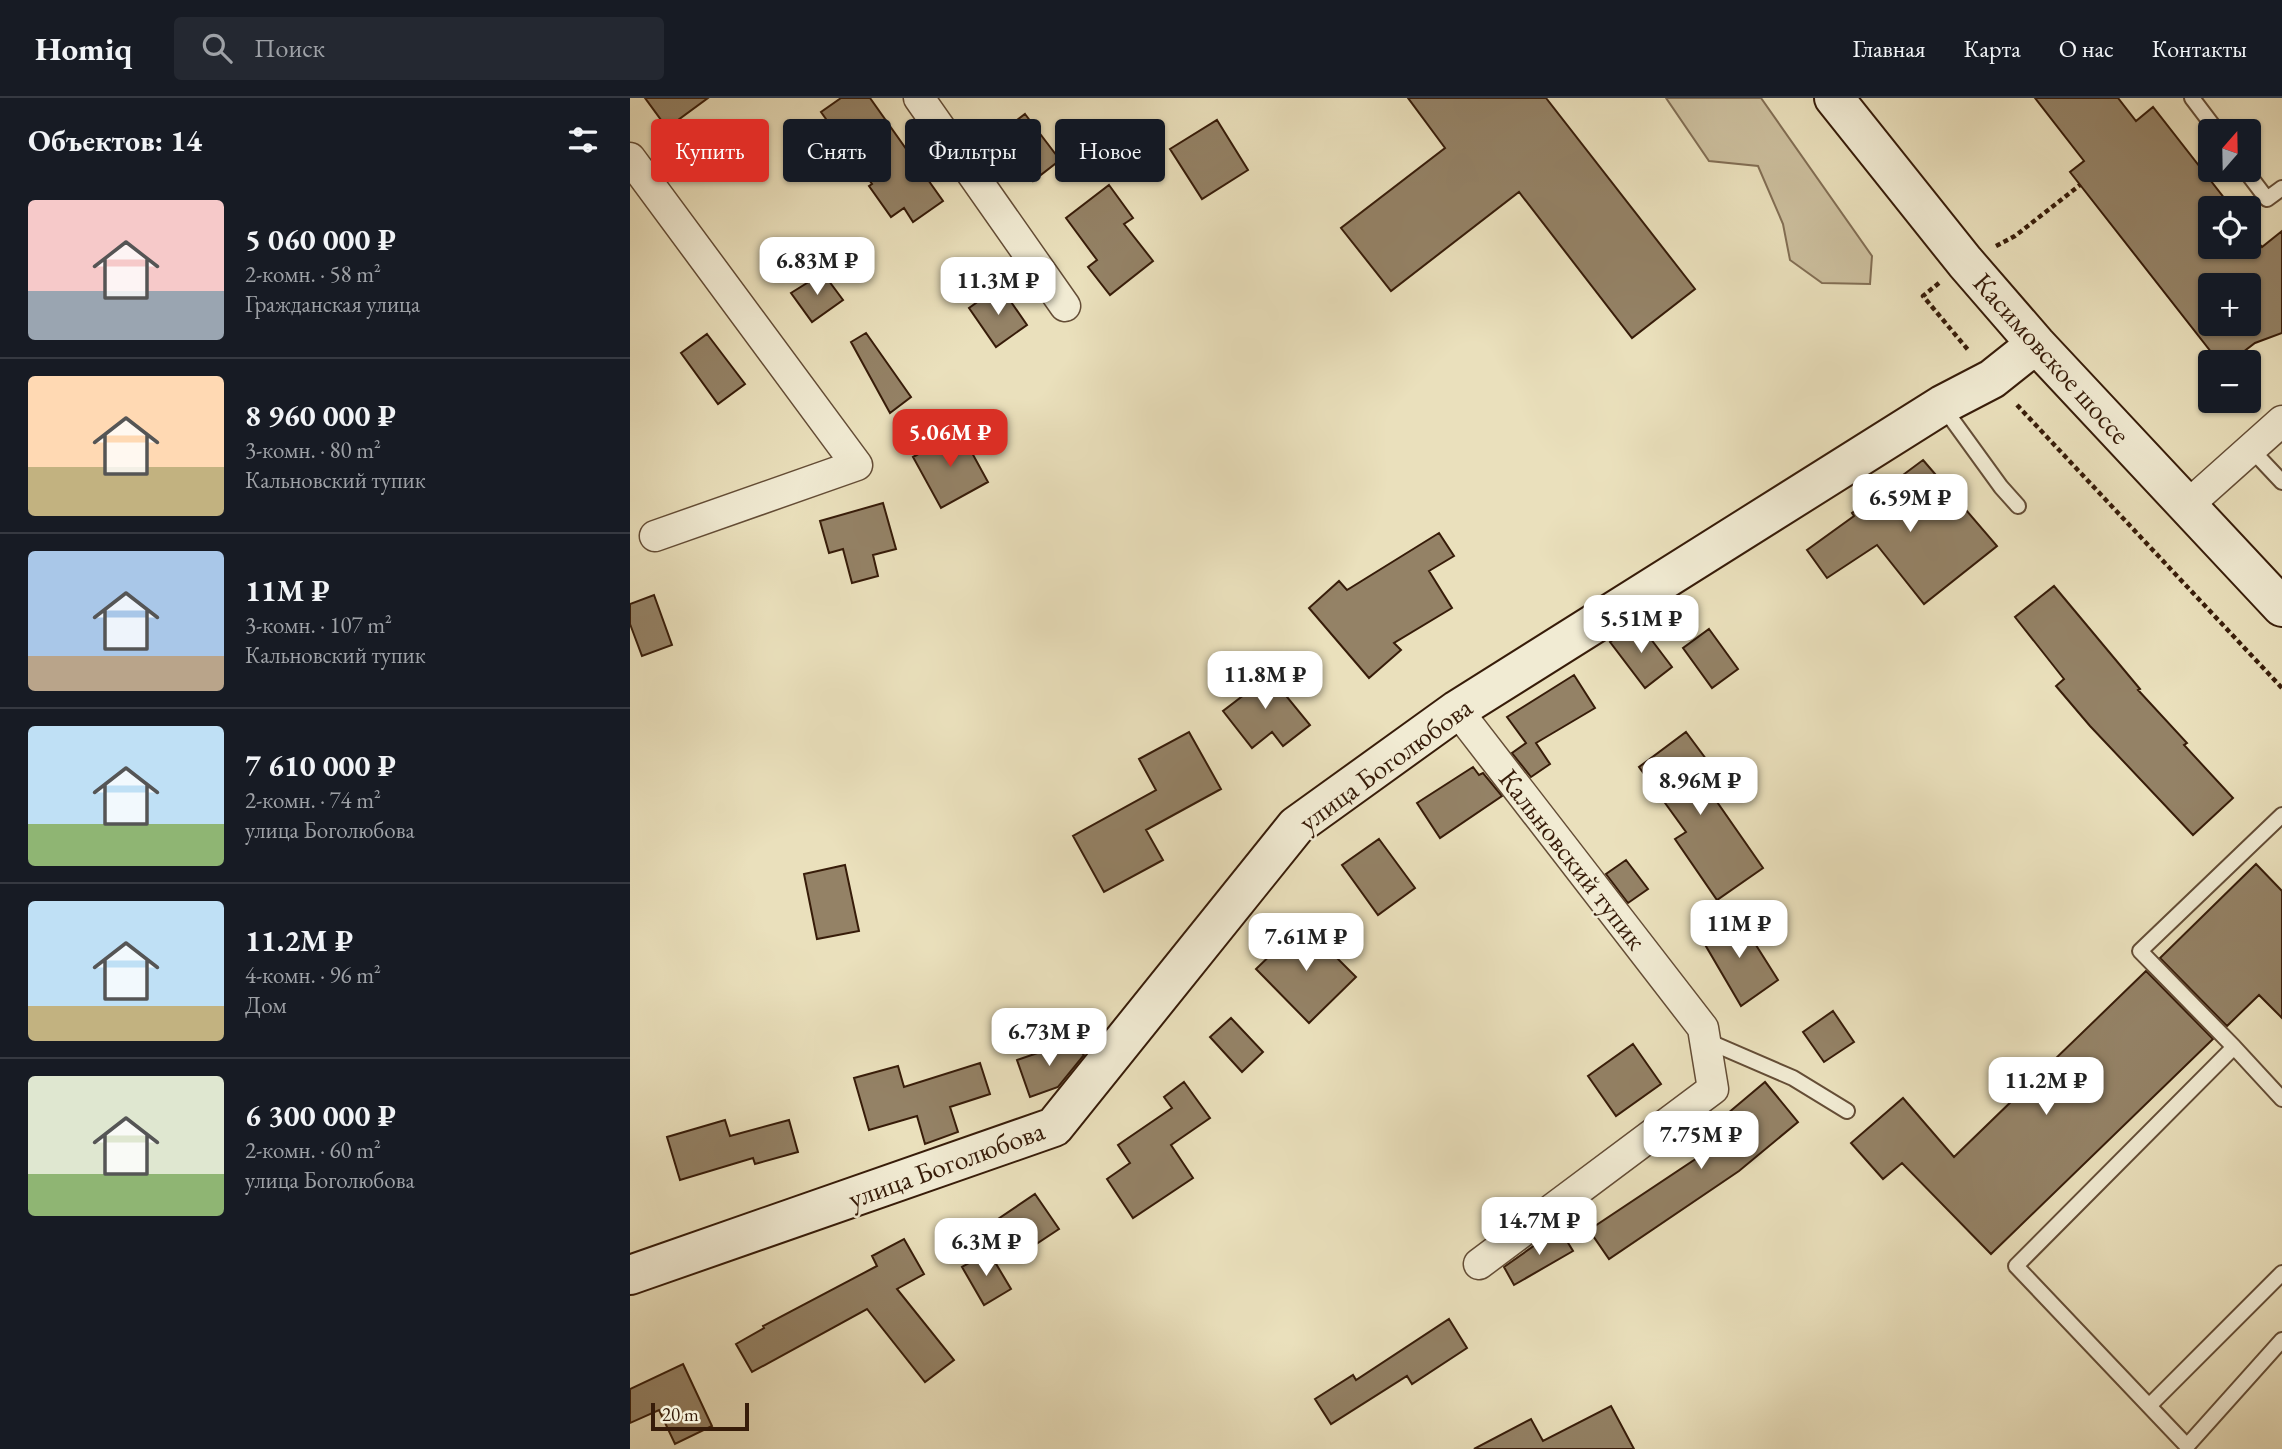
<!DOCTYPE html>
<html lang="ru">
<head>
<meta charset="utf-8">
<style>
	:root { --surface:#171b24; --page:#242831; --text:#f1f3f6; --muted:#9ea1a6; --line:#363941; --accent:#d93025 }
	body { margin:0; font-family:"EB Garamond",serif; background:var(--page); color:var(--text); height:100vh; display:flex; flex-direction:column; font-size:26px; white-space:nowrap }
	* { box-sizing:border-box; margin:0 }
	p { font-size:23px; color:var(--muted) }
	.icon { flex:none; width:38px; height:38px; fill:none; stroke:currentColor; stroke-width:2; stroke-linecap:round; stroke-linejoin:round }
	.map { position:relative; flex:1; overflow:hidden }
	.panel { display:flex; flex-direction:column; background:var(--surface); width:630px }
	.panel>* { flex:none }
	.top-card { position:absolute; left:21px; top:21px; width:665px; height:63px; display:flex; gap:14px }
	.needle { width:46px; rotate:20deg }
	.controls { position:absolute; left:1568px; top:21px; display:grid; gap:14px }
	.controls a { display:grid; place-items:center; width:63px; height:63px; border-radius:7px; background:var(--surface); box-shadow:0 2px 5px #0004; font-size:35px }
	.scale { position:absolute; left:21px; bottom:18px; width:98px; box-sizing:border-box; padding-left:7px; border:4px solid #371c09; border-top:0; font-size:19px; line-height:24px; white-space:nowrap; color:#371c09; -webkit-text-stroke:5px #f1ebd3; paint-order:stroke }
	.price { position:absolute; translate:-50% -60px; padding:0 16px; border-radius:14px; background:#fff; color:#222; font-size:23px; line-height:46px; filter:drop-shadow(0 2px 4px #0008) }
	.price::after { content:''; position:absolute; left:50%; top:42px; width:21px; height:16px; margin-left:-10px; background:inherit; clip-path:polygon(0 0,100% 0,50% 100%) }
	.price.current { background:var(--accent); color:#fff }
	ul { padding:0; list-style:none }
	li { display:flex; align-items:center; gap:21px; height:175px; padding:0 28px }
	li+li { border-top:2px solid var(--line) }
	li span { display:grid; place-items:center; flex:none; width:196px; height:140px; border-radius:7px; color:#555 }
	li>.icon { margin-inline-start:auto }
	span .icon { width:84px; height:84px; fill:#fffc; stroke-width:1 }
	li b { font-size:30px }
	h2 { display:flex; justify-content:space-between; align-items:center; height:84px; padding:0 28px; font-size:30px }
	.pill { padding:0 24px; border-radius:7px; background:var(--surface); box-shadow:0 2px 5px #0004; font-size:24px; line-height:63px }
	.pill.current { background:var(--accent); color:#fff }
	header { display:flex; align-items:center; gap:42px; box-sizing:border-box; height:98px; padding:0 35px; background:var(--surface); border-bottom:2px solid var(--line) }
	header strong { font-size:33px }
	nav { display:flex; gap:38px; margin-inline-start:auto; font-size:24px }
	.search { width:490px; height:63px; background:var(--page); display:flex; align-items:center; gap:18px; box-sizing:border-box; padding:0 24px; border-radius:7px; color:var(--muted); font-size:26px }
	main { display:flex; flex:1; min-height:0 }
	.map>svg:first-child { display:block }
	.green { fill:#ccbf9e; stroke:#826e54; stroke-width:2 }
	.building { fill:#948266; stroke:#371c09; stroke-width:2; fill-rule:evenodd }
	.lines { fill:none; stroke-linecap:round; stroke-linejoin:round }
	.lane-casing { stroke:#644d36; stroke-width:18 }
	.street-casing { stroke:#644d36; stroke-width:33 }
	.secondary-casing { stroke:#371c09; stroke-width:42 }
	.path { stroke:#371c09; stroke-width:4.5; stroke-dasharray:5 3.5; stroke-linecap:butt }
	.lane { stroke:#f1ebd3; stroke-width:14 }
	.street { stroke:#f1ebd3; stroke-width:30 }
	.secondary { stroke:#f1ebd3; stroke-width:38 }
	.labels { text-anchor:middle; stroke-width:5; stroke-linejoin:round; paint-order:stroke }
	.street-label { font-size:28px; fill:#371c09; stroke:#f1ebd3 }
</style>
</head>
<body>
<header>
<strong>Homiq</strong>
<div class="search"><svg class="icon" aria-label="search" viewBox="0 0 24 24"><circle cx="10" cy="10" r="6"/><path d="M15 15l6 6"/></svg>Поиск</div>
<nav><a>Главная</a><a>Карта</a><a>О нас</a><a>Контакты</a></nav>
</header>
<main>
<section class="panel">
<h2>Объектов: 14<svg class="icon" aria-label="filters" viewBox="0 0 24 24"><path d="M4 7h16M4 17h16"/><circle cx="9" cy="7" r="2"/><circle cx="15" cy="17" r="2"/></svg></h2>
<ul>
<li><span style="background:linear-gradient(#f6c9c9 65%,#9aa5b1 0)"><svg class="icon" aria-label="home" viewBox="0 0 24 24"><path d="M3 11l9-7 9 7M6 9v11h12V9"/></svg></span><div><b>5 060 000 ₽</b><p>2-комн. · 58 m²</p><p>Гражданская улица</p></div></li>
<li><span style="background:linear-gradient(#ffd9b3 65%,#c2b280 0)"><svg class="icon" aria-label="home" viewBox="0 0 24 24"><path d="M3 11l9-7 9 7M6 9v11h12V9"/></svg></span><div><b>8 960 000 ₽</b><p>3-комн. · 80 m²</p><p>Кальновский тупик</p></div></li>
<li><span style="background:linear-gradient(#a9c7e8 75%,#b9a48a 0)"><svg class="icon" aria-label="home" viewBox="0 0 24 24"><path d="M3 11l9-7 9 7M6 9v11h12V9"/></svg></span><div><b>11M ₽</b><p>3-комн. · 107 m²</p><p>Кальновский тупик</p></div></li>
<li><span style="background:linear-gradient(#bfe0f5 70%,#8fb573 0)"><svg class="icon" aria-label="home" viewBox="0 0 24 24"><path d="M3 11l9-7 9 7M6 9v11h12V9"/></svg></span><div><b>7 610 000 ₽</b><p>2-комн. · 74 m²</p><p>улица Боголюбова</p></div></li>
<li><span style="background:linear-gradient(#bfe0f5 75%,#c2b280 0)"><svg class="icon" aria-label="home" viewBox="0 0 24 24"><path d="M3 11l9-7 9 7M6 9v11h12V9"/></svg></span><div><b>11.2M ₽</b><p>4-комн. · 96 m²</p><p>Дом</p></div></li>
<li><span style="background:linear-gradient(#dfe7d0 70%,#8fb573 0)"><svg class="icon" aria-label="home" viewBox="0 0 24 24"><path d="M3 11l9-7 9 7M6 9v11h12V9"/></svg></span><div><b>6 300 000 ₽</b><p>2-комн. · 60 m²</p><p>улица Боголюбова</p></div></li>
</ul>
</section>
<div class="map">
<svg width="1652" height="1351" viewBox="0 0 1652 1351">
	<rect width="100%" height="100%" fill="#eae0bc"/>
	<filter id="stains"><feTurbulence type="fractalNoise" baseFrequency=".00286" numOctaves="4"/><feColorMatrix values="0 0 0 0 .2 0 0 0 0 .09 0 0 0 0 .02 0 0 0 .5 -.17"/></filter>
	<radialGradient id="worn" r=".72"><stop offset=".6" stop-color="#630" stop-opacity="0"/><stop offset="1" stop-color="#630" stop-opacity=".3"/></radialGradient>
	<!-- green -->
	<path class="green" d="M1036,0H1131L1242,158L1240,186L1192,185L1160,162L1153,126L1128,68L1079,63Z"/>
	<!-- building -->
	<path class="building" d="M15,0H78L37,30Z
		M211,0H240L313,103L283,124L274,110L261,119L239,88L242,86L191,14Z
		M778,0H916L1065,191L1002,240L889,94L761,193L711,130L815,50Z
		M1405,0H1488L1506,23L1523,9L1602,110H1580V149H1619V132L1632,149L1652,133V235L1625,245L1600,264H1589L1440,74L1454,63ZM1580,187H1619V226H1580Z
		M395,16L430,62L403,83L368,36Z
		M587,22L618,72L572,101L540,51Z
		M479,87L503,120L494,126L523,163L480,197L458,169L467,162L436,120Z
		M193,175L213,202L182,224L161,195Z
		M370,188L397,227L366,249L339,210Z
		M236,235L281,299L260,315L221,244Z
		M77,236L115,286L88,306L51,255Z
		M330,333L358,384L311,410L283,359Z
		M1293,362L1367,448L1294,506L1247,447L1197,480L1177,452L1224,418L1222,415Z
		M253,405L266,451L243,457L248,478L222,485L213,451L199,455L190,423Z
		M809,435L824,458L799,473L822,510L764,545L771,552L739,580L679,510L709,483L717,492Z
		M1424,488L1510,591L1508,592L1557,645L1554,647L1603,700L1563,737L1460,628L1426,588L1434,581L1385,519Z
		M24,497L42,547L12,558L0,526V506Z
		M1008,524L1042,569L1015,590L980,544Z
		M1079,531L1108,571L1082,590L1053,550Z
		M630,566L680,627L653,648L642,634L622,650L593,613L619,593L610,581Z
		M944,577L965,610L906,645L920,666L901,679L882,655L896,645L877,619Z
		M559,634L591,691L516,732L533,762L474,794L443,738L526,692L509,661Z
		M1056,634L1082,669L1069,678L1133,770L1087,802L1045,741L1056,734L1009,669Z
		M843,669L849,677L853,675L872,698L810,740L787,705Z
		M749,741L785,790L748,817L712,767Z
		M996,762L1018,791L998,805L976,776Z
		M1626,766L1652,793V920L1629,897L1597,928L1530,860Z
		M215,767L229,833L187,841L174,776Z
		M1107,817L1148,882L1111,908L1070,838Z
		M673,826L726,879L679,925L626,871Z
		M1516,873L1583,941L1361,1156L1272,1065L1253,1081L1221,1045L1273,1000L1324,1059Z
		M1203,913L1224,944L1194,964L1173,934Z
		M601,920L633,954L612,974L580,939Z
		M1003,946L1031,986L986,1018L958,978Z
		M431,947L446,949L454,957L428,989L400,999L387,962Z
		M350,965L360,996L320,1009L328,1034L295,1046L287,1018L239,1032L224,980L268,968L274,989Z
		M554,984L580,1020L541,1047L563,1080L503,1120L477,1081L500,1065L488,1047L542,1010L534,999Z
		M1135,984L1168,1024L1109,1073L979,1161L959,1132L1097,1040L1085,1026Z
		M95,1022L100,1038L159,1022L168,1054L125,1066L123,1060L50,1082L37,1039Z
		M405,1096L429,1131L388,1158L365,1123Z
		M929,1130L943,1153L884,1187L874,1169Z
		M274,1141L294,1176L267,1191L324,1262L295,1284L237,1211L122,1274L106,1246L134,1230L133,1228L247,1168L242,1158Z
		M359,1154L381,1191L354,1207L332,1169Z
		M819,1221L837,1250L782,1286L777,1278L701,1326L685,1301L723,1277L726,1282Z
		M53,1266L82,1328L45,1346L29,1312L0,1325V1291Z
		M981,1308L1004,1351H844L901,1321L913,1343Z"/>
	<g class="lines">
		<defs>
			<path id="lane" d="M1562,0L1587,33
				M1615,72L1637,101L1652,90
				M1313,309L1371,389L1388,408
				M1620,350L1652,384
				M1075,942L1163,980L1217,1013
				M1604,949L1510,853L1652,717
				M1652,1001L1604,949L1386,1168L1557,1348L1652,1242
				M1519,1308L1652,1175"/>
			<path id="street" d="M289,0L435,208
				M0,60L227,367L25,438
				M1558,407L1652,323
				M827,612L1073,930L1083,991L849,1166"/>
			<path id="secondary" d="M1204,0L1335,164L1406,246L1652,509
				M0,1177L424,1029L666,728L827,612L1312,307L1362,281L1406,246"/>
		</defs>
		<!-- lane casing -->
		<use href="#lane" class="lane-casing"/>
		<!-- street casing -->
		<use href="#street" class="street-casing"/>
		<!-- secondary casing -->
		<use href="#secondary" class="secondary-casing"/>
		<!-- path -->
		<path class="path" d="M1366,148L1385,138L1450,87
			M1309,185L1293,198L1339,253
			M1387,307L1652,590"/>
		<!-- lane -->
		<use href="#lane" class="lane"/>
		<!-- street -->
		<use href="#street" class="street"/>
		<!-- secondary -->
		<use href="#secondary" class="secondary"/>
	</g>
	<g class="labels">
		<!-- street labels -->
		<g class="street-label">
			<text transform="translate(1422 260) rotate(48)" y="10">Касимовское шоссе</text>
			<text transform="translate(755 666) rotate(-36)" y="10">улица Боголюбова</text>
			<text transform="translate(943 761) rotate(52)" y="10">Кальновский тупик</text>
			<text transform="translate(316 1066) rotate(-20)" y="10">улица Боголюбова</text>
		</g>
	</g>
	<rect width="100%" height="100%" filter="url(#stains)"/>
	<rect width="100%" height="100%" fill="url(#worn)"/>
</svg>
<div class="controls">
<a><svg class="needle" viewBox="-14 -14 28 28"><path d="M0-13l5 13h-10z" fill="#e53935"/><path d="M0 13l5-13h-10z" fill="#9ea1a6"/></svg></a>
<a><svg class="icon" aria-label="locate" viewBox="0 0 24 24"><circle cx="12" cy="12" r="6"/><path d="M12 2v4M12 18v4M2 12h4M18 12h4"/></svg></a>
<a>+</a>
<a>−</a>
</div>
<div class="scale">20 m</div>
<b class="price" style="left:187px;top:199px">6.83M ₽</b>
<b class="price" style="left:368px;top:219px">11.3M ₽</b>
<b class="price current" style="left:320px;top:371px">5.06M ₽</b>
<b class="price" style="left:1280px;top:436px">6.59M ₽</b>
<b class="price" style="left:1011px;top:557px">5.51M ₽</b>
<b class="price" style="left:635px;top:613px">11.8M ₽</b>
<b class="price" style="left:1070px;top:719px">8.96M ₽</b>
<b class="price" style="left:1109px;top:862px">11M ₽</b>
<b class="price" style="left:676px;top:875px">7.61M ₽</b>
<b class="price" style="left:419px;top:970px">6.73M ₽</b>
<b class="price" style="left:1416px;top:1019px">11.2M ₽</b>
<b class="price" style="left:1071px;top:1073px">7.75M ₽</b>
<b class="price" style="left:909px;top:1159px">14.7M ₽</b>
<b class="price" style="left:356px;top:1180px">6.3M ₽</b>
<div class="top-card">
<a class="pill current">Купить</a>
<a class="pill">Снять</a>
<a class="pill">Фильтры</a>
<a class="pill">Новое</a>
</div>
</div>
</main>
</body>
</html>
